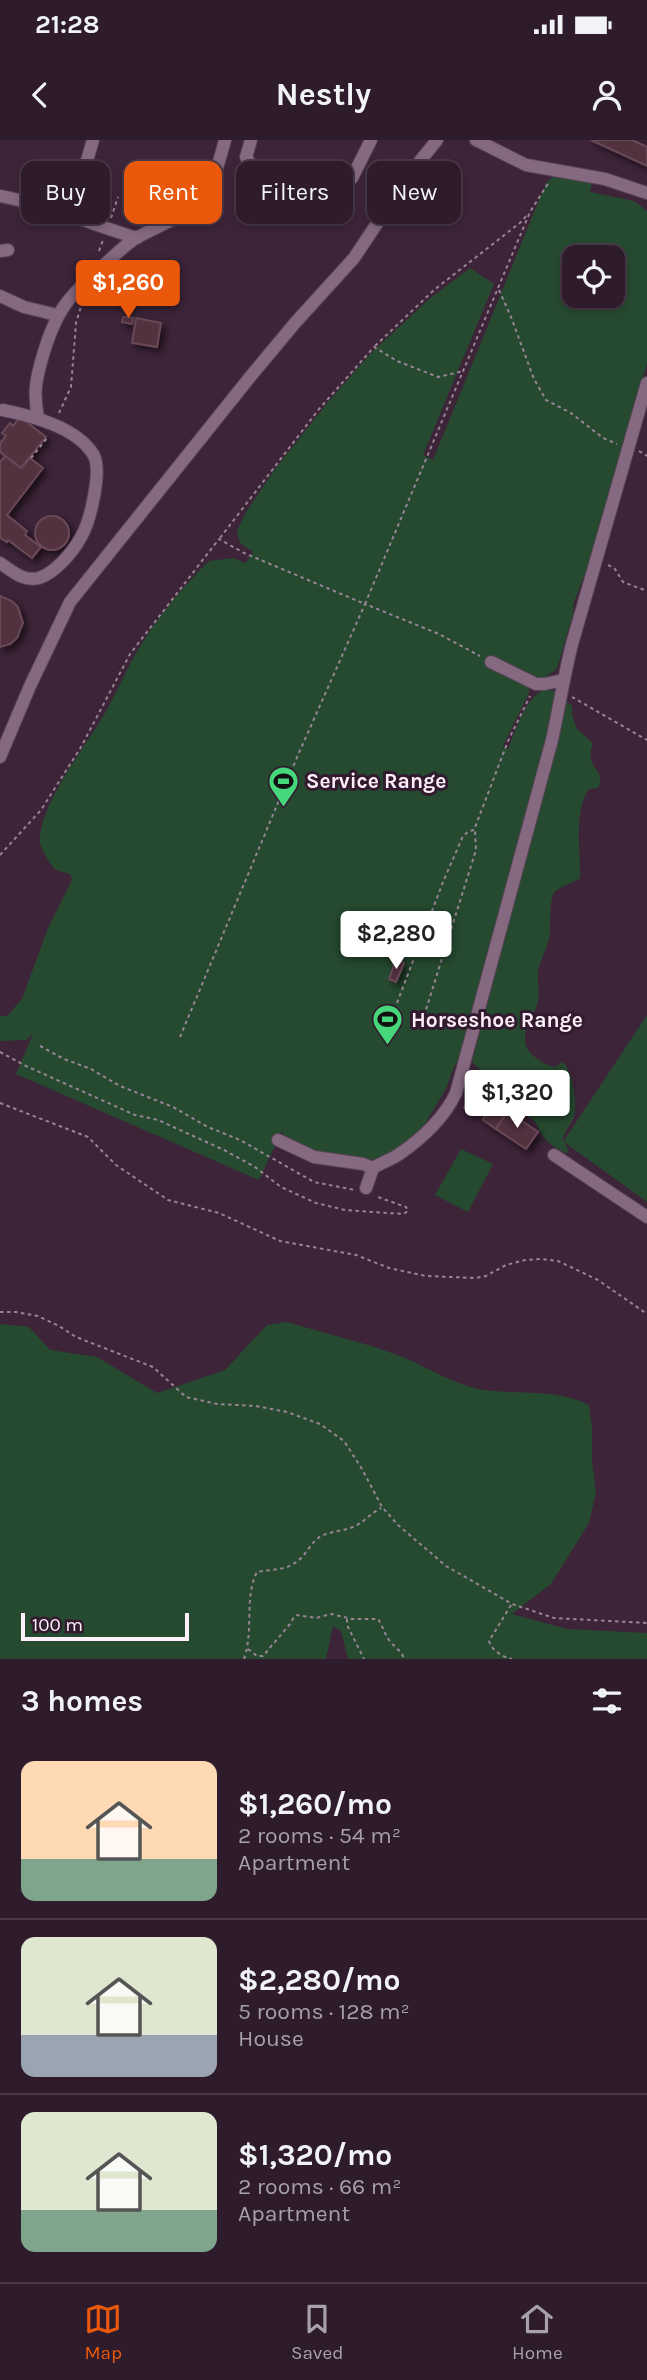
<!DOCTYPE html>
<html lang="en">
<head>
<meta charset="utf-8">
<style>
	:root { --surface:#2e1b2b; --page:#362433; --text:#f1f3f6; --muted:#a7a1a9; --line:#493947; --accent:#ea580c }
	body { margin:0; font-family:Karla,sans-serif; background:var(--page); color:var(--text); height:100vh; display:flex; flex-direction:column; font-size:26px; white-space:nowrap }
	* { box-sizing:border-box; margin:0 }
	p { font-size:23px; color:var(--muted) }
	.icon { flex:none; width:38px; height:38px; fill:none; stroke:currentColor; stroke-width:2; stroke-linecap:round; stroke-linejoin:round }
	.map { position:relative; height:1519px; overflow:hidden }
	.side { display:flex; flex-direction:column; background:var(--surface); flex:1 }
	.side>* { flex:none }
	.banner { position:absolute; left:21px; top:21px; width:606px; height:63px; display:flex; gap:14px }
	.controls { position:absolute; left:562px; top:105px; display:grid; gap:14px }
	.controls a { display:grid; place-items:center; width:63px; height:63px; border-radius:14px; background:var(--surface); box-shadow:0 4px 10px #0003,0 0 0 2px var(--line); font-size:35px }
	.scale { position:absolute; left:21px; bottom:18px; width:168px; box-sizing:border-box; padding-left:7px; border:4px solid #fdf0fb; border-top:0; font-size:19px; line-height:24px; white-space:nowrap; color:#fdf0fb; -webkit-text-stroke:5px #321a2f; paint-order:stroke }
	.price { position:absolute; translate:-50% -60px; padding:0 16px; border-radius:7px; background:#fff; color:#222; font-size:23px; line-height:46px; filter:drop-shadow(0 2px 4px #0008) }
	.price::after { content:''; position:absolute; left:50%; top:42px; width:21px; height:16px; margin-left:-10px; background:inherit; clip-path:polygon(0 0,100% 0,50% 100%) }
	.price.selected { background:var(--accent); color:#fff }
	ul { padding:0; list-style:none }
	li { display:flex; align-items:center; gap:21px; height:175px; padding:0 21px }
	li+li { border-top:2px solid var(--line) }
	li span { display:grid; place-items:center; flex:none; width:196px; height:140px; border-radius:14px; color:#555 }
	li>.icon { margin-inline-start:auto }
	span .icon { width:84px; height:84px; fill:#fffc; stroke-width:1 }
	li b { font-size:30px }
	h2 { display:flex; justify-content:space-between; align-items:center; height:84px; padding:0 21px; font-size:30px }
	.pill { padding:0 24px; border-radius:14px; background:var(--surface); box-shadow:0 4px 10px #0003,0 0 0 2px var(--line); font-size:24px; line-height:63px }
	.pill.selected { background:var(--accent); color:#fff }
	.status { display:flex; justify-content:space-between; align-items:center; height:49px; padding:0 35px; background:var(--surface); direction:ltr }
	.status svg { height:19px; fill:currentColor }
	header { display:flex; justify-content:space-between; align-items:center; height:91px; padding:0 21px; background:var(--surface); font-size:32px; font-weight:700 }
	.dock { display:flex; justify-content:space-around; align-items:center; height:98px; border-top:2px solid var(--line); background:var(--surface); font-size:19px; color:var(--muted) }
	.dock a { display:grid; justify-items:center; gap:4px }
	.dock .selected { color:var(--accent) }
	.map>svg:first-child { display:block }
	.green { fill:#264a30; fill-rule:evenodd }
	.building { fill:#533341; stroke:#6a4856; stroke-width:2; filter:url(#shadow) }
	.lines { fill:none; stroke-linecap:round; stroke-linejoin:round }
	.minor-casing { stroke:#574355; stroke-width:14 }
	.path { stroke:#978494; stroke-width:2; stroke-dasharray:3.5 3.5; stroke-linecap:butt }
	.minor { stroke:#856981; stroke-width:12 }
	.labels { text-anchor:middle; stroke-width:6; stroke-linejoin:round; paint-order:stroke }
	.poi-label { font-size:21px; font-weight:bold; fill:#fdf0fb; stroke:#321a2f; text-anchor:start }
</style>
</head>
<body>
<div class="status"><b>21:28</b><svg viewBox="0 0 49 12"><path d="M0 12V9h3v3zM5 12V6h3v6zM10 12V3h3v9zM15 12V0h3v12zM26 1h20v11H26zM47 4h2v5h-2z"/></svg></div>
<header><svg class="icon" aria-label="back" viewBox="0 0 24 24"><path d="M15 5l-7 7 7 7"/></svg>Nestly<svg class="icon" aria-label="person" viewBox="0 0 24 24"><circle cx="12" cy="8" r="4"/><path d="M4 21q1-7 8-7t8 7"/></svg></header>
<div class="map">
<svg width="647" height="1519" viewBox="0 0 647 1519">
	<defs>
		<filter id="shadow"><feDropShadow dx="4" dy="4" stdDeviation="3.5" flood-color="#0009"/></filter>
	</defs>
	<rect width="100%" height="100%" fill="#3d2439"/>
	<!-- green -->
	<path class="green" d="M554,36L592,42L590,52L634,61L647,71V224L604,376L585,434L574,462L573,474L559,522L556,530L529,547V553L503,606L508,609C517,588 523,560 545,549L554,551L557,558L465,910L454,927L446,949L426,982L409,1002L379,1019L367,1020L318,1015L284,998L282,991L259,1040L16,934L33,894L26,900L0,901V876H7L22,859L48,788L72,740L71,735C66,732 61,732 56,730C52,728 41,709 40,703C38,668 82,610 101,580C114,558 124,535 136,513C155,480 182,447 209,421L233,418L246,423L253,412L240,403L237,391L246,372L275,329L328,262L370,214L428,160L470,128L494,144L423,315L433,320L546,43ZM574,117H612V156H574Z
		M566,561L572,566V575L577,589L593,603C583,631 608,628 598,648L589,649C573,671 581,712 580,738C573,743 556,748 553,754C550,763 550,782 550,792C549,804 542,816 539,828C536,838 540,850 538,860C536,876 521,887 526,906C529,915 546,926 555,927L563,922C572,929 578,964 574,976C571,986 563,991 563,1002L647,875V1062L564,1002L568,1009L567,1014C560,1010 552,1006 546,1000C537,991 540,979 522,975L519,967L472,922Z
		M461,1009L493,1024L468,1072L435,1055Z
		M287,1182C324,1193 363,1202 400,1216C426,1226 455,1246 484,1250C519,1255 556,1248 589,1265L592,1286V1322L596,1352L589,1383L551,1444L512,1474L567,1489L647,1493V1519H348L341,1491L333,1486L326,1519H0V1184L29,1187L50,1210L97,1217L157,1253L225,1230L267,1185Z"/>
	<!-- building -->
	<path class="building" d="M591,0H632L647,7V26Z
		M123,177L133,178L132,184L122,182Z
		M136,178L161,183L157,207L132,203Z
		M20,277L46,297L21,328L0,312V303L6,296L2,293L10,283L13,286Z
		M5,316L21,328L30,318L43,328L7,375L27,391L25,395L41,407L32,418L8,400L7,402L0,398V322Z
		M35 393a17 17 0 1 1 34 0a17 17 0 1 1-34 0Z
		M0,456L12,461L18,467L23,483L17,498L10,504L0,507Z
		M396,820L404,823L396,842L389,839Z
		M472,953L504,976L496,989L483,980L485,975L473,966L470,972L464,968Z
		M508,971L538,992L526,1009L496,989Z"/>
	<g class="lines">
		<defs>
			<path id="minor" d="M251,0L246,17L258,36L330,54L352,38L371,0
				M476,0L526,25L605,39L647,53
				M0,56C47,65 91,84 137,98
				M71,75L93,0
				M0,111L8,110
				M0,156L24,167L57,175
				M38,277C33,252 36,239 43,215C57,168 69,156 105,124C114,116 123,107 133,100C153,87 192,75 205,55C215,39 220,18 225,0
				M0,423C12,431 23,442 39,438C55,433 73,412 81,397C90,382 103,329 93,314C76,287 32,276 3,270
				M491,522L536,544H545L563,540
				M0,617L30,546L70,462L250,237L295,183L354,118L412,31L437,0
				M278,1000L314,1017L363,1024L373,1028C381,1023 390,1020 398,1015C420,1000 444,978 456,953L552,600C559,568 564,536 572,504L647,243
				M554,1015L647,1077
				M366,1048L373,1028"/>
		</defs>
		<!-- minor casing -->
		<use href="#minor" class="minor-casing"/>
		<!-- path -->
		<path class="path" d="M111,78L118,57
			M99,111L103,100
			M499,150L511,177L534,239L546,260L571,273L603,298L617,304
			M375,206L434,150L521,82L527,75
			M59,273L71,247L76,183L82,163
			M639,311L647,316
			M31,318L48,297
			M220,398L319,269L374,207L397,221L438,237L464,231
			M608,425L615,429L623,442L647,451
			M572,557L647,600
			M0,715L41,670L81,607L130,514L219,399L244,413L365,464L530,72L549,42
			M397,863L443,742L463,696L469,691L474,690L508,601L530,556
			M424,876L476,710L475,691
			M180,897L298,615L365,464L439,494L480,516
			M40,906L64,919L91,929L120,946L173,967L208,987L240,1000L314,1042L355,1050
			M0,912L26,926L135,975L158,980L224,1010L255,1027L281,1047L316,1063L345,1070L403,1074L408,1071L406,1067L375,1056
			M0,963L88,997L116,1025L168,1060L219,1073L280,1101L356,1115L389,1128L426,1136L475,1138L486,1136L506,1125L525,1120L541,1119L558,1121L598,1140L647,1174
			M0,1172H16L38,1176L59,1186L76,1197L153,1227L186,1257L217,1264L256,1266L287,1272L320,1284L344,1301L362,1329L382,1367L398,1385L446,1426L512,1464L554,1478L647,1483
			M511,1465L489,1501C492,1511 503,1517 512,1519
			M347,1479V1485L364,1519
			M248,1509L257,1516H263L290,1484L294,1477L297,1475L316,1478L331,1474L352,1479H378C383,1486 384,1493 389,1500C394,1507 402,1511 404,1519
			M244,1519C254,1491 244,1457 257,1432C271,1429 286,1431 299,1420C307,1413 312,1401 321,1396C332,1391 343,1391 353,1387C363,1383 371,1373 381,1368"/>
		<!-- minor -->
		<use href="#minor" class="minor"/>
	</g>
	<!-- icons -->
	<defs>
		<symbol id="stadium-pin" viewBox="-11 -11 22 30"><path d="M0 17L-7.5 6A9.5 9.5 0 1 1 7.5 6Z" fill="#45d77a" stroke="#321a2f"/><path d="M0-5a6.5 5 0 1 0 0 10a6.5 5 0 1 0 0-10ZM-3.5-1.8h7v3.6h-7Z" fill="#111"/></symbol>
	</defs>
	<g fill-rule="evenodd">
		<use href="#stadium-pin" x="266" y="624" width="35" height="47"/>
		<use href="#stadium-pin" x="370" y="862" width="35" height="47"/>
	</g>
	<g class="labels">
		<!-- poi labels -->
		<g class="poi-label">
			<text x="306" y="648">Service Range</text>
			<text x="411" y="887">Horseshoe Range</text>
		</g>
	</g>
</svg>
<div class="controls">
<a><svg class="icon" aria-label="locate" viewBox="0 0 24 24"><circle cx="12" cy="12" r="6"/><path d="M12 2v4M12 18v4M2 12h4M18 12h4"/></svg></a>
</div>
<div class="scale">100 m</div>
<b class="price selected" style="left:128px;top:180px">$1,260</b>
<b class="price" style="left:396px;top:831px">$2,280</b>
<b class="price" style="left:517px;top:990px">$1,320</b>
<div class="banner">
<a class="pill">Buy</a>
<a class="pill selected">Rent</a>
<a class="pill">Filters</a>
<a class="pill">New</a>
</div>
</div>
<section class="side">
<h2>3 homes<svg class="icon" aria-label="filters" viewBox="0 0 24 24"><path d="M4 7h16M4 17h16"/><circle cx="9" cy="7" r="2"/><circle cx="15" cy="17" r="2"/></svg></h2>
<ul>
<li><span style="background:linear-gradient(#ffd9b3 70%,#7fa58c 0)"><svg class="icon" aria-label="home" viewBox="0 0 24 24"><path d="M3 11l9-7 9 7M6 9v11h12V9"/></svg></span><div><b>$1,260/mo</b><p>2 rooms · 54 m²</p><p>Apartment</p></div></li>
<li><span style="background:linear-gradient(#dfe7d0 70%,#9aa5b1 0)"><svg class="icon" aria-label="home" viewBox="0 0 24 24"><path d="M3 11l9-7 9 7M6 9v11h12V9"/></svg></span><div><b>$2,280/mo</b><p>5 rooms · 128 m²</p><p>House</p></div></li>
<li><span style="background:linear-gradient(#dfe7d0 70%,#7fa58c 0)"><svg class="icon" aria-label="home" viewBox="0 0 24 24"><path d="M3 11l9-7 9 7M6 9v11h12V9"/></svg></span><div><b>$1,320/mo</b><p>2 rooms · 66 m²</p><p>Apartment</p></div></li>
</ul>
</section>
<nav class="dock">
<a class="selected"><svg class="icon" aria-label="map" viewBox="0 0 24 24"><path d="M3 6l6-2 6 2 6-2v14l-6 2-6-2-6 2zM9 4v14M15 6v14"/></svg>Map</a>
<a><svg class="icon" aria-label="saved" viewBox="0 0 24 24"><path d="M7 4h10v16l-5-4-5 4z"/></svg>Saved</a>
<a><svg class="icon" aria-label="home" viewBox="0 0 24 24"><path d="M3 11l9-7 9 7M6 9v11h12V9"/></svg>Home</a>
</nav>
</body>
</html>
